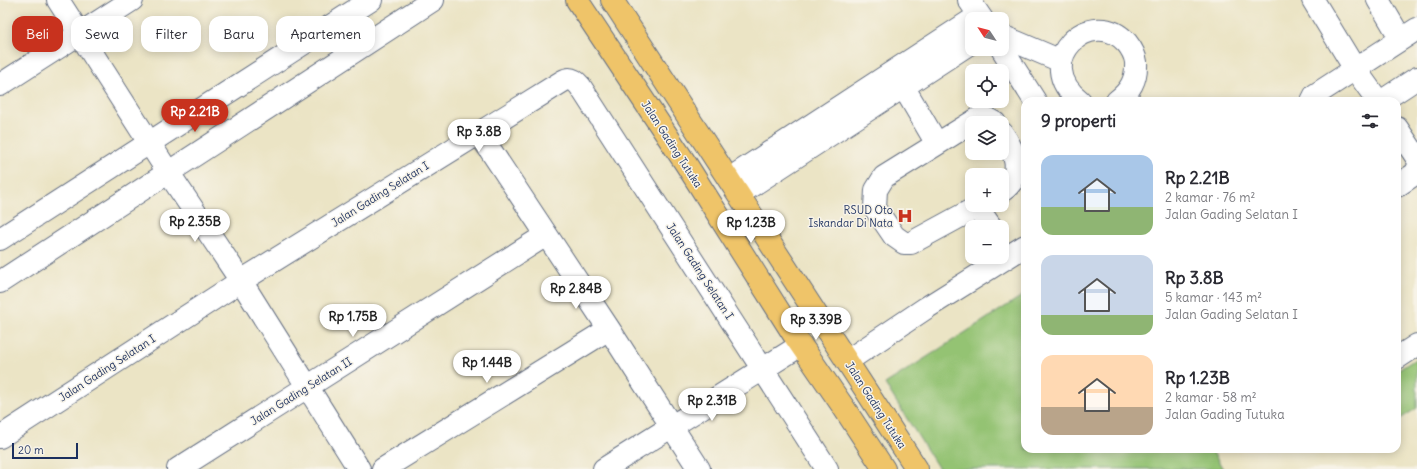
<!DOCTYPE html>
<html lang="id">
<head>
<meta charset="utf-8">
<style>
	:root { --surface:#fff; --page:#f2f2f3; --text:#2b2b33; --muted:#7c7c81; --accent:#c8321e }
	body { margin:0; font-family:Delius,sans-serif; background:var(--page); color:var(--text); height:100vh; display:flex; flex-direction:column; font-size:15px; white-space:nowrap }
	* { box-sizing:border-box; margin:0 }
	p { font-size:13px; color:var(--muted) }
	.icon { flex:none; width:22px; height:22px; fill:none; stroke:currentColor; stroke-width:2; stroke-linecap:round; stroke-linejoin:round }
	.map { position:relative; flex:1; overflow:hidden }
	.sheet { position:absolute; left:1021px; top:97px; width:380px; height:356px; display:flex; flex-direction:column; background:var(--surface); border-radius:12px; box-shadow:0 2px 10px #0003 }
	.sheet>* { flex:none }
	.banner { position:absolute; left:12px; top:16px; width:380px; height:36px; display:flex; gap:8px }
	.needle { width:26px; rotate:306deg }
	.fabs { position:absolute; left:965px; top:12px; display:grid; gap:8px }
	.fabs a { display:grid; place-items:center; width:44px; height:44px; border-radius:8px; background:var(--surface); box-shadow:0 2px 10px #0003; font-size:20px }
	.scale { position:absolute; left:12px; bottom:10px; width:66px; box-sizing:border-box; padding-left:4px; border:2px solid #1b2f5e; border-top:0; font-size:11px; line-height:14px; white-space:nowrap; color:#1b2f5e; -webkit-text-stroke:3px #f7f3e8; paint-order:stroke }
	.price { position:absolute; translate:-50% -34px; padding:0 9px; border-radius:14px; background:#fff; color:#222; font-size:13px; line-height:26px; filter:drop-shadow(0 1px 2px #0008) }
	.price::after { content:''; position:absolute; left:50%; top:24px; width:12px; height:9px; margin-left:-6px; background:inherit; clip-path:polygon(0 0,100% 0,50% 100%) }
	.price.on { background:var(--accent); color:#fff }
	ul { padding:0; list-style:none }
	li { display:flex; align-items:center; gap:12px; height:100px; padding:0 20px }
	li span { display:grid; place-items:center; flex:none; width:112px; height:80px; border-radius:12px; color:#555 }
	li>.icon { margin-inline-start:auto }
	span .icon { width:48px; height:48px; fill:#fffc; stroke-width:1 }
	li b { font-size:17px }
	h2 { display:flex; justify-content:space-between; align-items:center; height:48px; padding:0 20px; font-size:17px }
	.tag { padding:0 14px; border-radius:12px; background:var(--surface); box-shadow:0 2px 10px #0003; font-size:14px; line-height:36px }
	.tag.on { background:var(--accent); color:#fff }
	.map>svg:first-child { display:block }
	.green { fill:#94c373; stroke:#587968 }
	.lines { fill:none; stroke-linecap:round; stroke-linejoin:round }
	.minor-casing { stroke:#646e82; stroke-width:24 }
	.major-casing { stroke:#646e82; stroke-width:24 }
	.minor { stroke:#fff; stroke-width:22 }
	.major { stroke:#efc469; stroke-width:22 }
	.labels { text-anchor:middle; stroke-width:3; stroke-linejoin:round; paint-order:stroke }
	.street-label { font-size:11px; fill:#1b2f5e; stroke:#f7f3e8 }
	.poi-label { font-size:11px; fill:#1b2f5e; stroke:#f7f3e8; text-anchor:end }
</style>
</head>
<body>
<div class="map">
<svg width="1417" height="469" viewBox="0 0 1417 469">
	<rect width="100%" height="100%" fill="#f7f3e8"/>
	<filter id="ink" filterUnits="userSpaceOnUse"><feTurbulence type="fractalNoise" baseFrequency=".025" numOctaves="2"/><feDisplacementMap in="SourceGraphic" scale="8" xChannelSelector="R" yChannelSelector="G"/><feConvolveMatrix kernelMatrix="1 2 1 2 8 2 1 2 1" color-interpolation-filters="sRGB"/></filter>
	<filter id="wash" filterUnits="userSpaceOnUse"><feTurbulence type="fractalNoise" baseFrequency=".012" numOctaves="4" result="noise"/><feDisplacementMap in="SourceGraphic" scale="16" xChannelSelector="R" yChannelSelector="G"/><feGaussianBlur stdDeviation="0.9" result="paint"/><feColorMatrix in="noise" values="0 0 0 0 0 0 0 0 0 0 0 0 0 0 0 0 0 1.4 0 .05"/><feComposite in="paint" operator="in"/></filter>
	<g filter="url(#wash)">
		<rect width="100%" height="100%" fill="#ebe4c5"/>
		<!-- green -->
		<path class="green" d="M1025,294V449H1211L1223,469H939L885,384Z
			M1417,358V408L1397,421V371Z"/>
	</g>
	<g filter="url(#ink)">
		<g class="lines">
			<defs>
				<path id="minor" d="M58,0L168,172L241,281L359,469
					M969,0L982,19
					M1313,0L1355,69L1378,101
					M1378,0L1401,39
					M1002,36L1061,61
					M1002,49L1035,101
					M0,85L132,0
					M903,86L937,144
					M1080,101C1029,62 1092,3 1127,43C1131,48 1135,55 1136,62C1137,80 1130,91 1117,101
					M1312,101L1315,95L1417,29
					M1382,101L1417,78
					M1397,128L1417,158
					M479,133L609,329L699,469
					M1002,133C1015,151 1025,175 1002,191
					M729,179L972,20
					M1397,186L1416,173L1417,170
					M739,194L972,42
					M981,205L911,243H904L894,236L875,208L876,190L884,177L979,118H986L995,123
					M977,207L991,227
					M0,239L371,0
					M0,282L433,0
					M1397,358L1417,345
					M847,361L926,308L1025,246
					M0,437L241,281L563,81C570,77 575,80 580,86L827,469
					M178,469L546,235
					M383,469L609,329
					M604,469L801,345"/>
				<path id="major" d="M577,0L686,164L794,335L842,405L884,469
					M612,0L917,469"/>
			</defs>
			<!-- minor casing -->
			<use href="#minor" class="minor-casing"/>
			<!-- major casing -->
			<use href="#major" class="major-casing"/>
			<!-- minor -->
			<use href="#minor" class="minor"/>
			<!-- major -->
			<use href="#major" class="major"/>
		</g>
	</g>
	<!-- icons -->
	<defs>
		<symbol id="hospital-bare" viewBox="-9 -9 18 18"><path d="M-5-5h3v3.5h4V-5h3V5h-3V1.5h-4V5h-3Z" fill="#c8321e" stroke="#f7f3e8" stroke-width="2.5" paint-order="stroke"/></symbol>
	</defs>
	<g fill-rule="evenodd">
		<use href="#hospital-bare" x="894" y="205" width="22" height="22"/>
	</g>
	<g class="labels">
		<!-- street labels -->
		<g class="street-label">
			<text transform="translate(672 144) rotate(57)" y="4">Jalan Gading Tutuka</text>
			<text transform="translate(380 194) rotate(-32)" y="4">Jalan Gading Selatan I</text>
			<text transform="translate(700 271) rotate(57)" y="4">Jalan Gading Selatan I</text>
			<text transform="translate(107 368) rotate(-33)" y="4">Jalan Gading Selatan I</text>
			<text transform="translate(301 391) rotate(-32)" y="4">Jalan Gading Selatan II</text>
			<text transform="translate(876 405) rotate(57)" y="4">Jalan Gading Tutuka</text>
		</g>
		<!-- poi labels -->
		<g class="poi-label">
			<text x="893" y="214">RSUD Oto<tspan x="893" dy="13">Iskandar Di Nata</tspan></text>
		</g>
	</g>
</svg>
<div class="fabs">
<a><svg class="needle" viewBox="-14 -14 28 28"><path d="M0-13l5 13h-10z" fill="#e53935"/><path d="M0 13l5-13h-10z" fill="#7c7c81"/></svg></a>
<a><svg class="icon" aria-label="locate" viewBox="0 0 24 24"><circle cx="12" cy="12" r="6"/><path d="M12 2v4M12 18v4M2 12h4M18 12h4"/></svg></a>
<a><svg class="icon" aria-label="layers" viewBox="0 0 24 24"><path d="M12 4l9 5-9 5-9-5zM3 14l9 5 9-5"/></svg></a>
<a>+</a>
<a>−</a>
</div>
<div class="scale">20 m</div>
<b class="price on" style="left:195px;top:133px">Rp 2.21B</b>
<b class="price" style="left:479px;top:153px">Rp 3.8B</b>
<b class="price" style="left:195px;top:243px">Rp 2.35B</b>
<b class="price" style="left:751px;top:244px">Rp 1.23B</b>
<b class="price" style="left:576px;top:310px">Rp 2.84B</b>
<b class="price" style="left:353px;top:338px">Rp 1.75B</b>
<b class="price" style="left:816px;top:341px">Rp 3.39B</b>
<b class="price" style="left:487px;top:384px">Rp 1.44B</b>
<b class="price" style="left:712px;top:422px">Rp 2.31B</b>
<div class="banner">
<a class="tag on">Beli</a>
<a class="tag">Sewa</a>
<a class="tag">Filter</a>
<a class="tag">Baru</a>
<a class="tag">Apartemen</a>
</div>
<section class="sheet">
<h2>9 properti<svg class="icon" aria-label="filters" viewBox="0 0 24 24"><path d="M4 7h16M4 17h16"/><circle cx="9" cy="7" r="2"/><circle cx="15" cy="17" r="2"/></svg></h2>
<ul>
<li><span style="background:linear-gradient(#a9c7e8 65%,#8fb573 0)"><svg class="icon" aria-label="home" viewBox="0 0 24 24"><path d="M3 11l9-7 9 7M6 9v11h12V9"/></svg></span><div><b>Rp 2.21B</b><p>2 kamar · 76 m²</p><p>Jalan Gading Selatan I</p></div></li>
<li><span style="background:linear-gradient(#c9d6e8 75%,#8fb573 0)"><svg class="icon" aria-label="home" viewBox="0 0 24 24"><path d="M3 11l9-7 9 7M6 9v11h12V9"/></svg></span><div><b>Rp 3.8B</b><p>5 kamar · 143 m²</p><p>Jalan Gading Selatan I</p></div></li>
<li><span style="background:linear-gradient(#ffd9b3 65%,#b9a48a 0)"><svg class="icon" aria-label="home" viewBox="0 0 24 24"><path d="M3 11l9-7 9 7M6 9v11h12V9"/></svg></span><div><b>Rp 1.23B</b><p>2 kamar · 58 m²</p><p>Jalan Gading Tutuka</p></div></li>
</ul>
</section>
</div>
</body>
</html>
